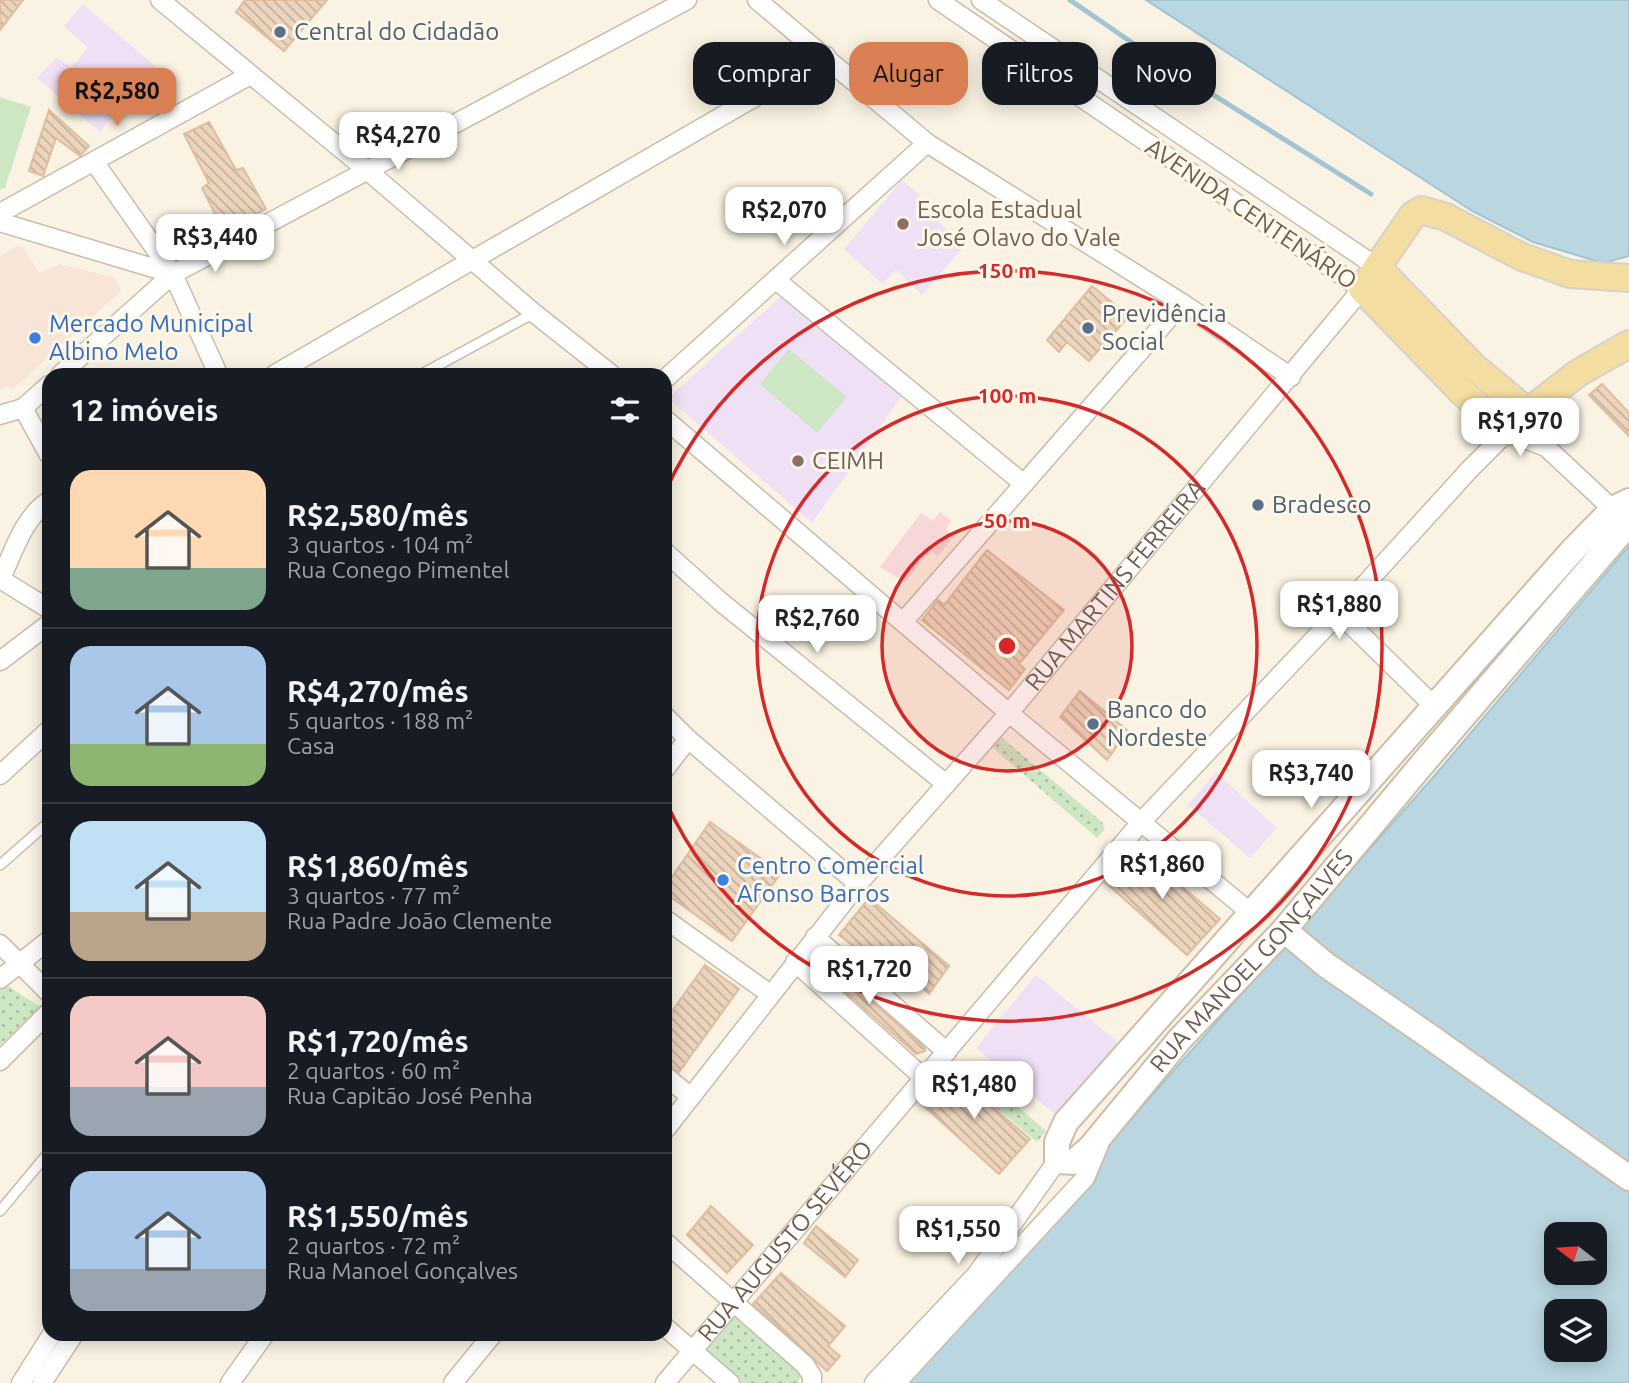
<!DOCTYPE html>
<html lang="pt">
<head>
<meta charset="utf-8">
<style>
	:root { --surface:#171b24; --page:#20242c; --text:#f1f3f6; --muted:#9ea1a6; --line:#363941; --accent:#d97f53 }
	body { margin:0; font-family:Ubuntu,sans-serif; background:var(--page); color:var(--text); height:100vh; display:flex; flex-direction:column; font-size:26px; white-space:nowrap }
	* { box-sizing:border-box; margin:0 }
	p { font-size:23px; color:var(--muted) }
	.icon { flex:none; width:38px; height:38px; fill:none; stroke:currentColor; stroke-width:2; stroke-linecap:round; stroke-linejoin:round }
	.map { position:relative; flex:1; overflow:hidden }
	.drawer { position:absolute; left:42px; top:368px; width:630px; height:973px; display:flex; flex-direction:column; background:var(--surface); border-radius:21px; box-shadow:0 4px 18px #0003 }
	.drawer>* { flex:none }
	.top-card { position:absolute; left:693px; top:42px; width:665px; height:63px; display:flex; gap:14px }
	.needle { width:46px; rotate:287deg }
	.controls { position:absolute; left:1544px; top:1222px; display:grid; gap:14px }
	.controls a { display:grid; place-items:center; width:63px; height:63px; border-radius:14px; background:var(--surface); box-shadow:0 4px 18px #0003; font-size:35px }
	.price { position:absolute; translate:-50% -60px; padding:0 16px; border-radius:14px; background:#fff; color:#222; font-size:23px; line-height:46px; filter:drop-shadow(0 2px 4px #0008) }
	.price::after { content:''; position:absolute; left:50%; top:42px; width:21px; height:16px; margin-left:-10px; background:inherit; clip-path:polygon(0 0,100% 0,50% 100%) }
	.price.on { background:var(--accent); color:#111 }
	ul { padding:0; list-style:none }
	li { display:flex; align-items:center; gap:21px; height:175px; padding:0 28px }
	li+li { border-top:2px solid var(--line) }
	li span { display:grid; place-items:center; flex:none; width:196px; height:140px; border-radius:21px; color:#555 }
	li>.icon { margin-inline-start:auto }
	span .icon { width:84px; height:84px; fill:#fffc; stroke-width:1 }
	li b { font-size:30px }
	h2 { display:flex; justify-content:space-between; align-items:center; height:84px; padding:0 28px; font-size:30px }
	.tag { padding:0 24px; border-radius:21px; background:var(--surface); box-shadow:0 4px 18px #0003; font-size:24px; line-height:63px }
	.tag.on { background:var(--accent); color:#111 }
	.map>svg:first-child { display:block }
	.commercial { fill:#f9e5d8 }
	.education { fill:#f0e0f6 }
	.medical { fill:#f7d7d7 }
	.grass { fill:url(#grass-dots) }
	.garden { fill:#cde6c3 }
	.water { fill:#bad7e1; stroke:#a1c5d2; stroke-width:2; fill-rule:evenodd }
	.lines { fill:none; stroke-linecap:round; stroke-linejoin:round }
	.stream { stroke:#a1c5d2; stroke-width:5 }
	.building { fill:url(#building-back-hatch); stroke:#debe9f; stroke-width:2 }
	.lane-casing { stroke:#c9bcab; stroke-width:12 }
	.street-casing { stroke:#c9bcab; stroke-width:21 }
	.secondary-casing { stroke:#ccbda9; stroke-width:28 }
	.primary-casing { stroke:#d7d1cd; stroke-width:30 }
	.lane { stroke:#fff; stroke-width:9 }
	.street { stroke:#fff; stroke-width:18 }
	.secondary { stroke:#fff; stroke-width:24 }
	.primary { stroke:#f3dda1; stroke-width:26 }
	.ring { fill:none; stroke:#d62828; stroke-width:3.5 }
	.service-dot { fill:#5c6f8a; stroke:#fdf7e9; stroke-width:2.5 }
	.education-dot { fill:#8d6e63; stroke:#fdf7e9; stroke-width:2.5 }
	.shop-dot { fill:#3f7fe0; stroke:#fdf7e9; stroke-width:2.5 }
	.labels { text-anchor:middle; stroke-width:6; stroke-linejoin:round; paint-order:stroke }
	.service-label { font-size:24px; fill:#4e5e75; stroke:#fdf7e9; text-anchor:start }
	.education-label { font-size:24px; fill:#785e54; stroke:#fdf7e9; text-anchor:start }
	.street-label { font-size:24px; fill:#6f5c4c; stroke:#fdf7e9 }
	.shop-label { font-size:24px; fill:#366cbe; stroke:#fdf7e9; text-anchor:start }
	.centre { fill:#d62828; stroke:#fdf7e9; stroke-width:3.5 }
	.ring-label { font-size:21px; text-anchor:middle; font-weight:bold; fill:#d62828; stroke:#fdf7e9; stroke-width:6; stroke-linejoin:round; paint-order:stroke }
</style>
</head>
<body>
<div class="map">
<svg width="1629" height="1383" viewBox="0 0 1629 1383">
	<defs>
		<pattern id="grass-dots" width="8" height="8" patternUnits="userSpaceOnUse" patternTransform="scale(1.75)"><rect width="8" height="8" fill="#cde6c3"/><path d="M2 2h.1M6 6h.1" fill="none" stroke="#abbea1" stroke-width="1.8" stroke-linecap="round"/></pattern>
		<pattern id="building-back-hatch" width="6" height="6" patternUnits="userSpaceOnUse" patternTransform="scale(1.75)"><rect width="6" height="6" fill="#edd5bd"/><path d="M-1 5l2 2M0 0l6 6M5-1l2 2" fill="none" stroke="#c4b09c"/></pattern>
	</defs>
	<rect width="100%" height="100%" fill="#faf3e3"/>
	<!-- commercial -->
	<path class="commercial" d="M17,246L23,247L39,273L60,264L115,278L121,291L12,390L9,385L0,389V256Z"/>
	<!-- education -->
	<path class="education" d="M83,4L156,67L138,88L124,77L108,96L120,107L100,132L37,78L56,57L71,67L88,48L64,26Z
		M902,180L920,195L916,202L965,245L922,295L896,270L882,284L844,249Z
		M780,297L904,393L812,523L668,398Z
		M1216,772L1277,828L1250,858L1188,805Z
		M1036,975L1118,1042L1056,1115L976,1048Z"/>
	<!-- medical -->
	<path class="medical" d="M940,512L951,521L946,529L954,536L938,556L930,551L905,582L880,567L921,513L933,521Z"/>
	<!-- grass -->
	<path class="grass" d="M996,737H1001L1102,822L1105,829L1097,838L992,747V741Z
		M5,984L42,1008L0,1045V988Z
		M964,1060L1046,1131L1037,1142L954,1073Z
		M730,1315L739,1318L799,1370L801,1375L798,1383H736L704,1355V1344Z"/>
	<!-- garden -->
	<path class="garden" d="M0,97L31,107L5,188L0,189Z
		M789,349L847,397L817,433L760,384Z"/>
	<!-- water -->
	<path class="water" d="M1146,0H1629V256L1603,263L1533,242L1472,211Z
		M1629,546V1383H901L1095,1181L1108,1145L1436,774ZM1556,1234H1594V1272H1556ZM1556,1311H1594V1349H1556Z"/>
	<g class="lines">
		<!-- stream -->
		<path class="stream" d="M1070,0L1150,55L1371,194"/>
	</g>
	<!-- building -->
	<path class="building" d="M0,0H23L0,30Z
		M245,0H327L284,51L236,12Z
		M49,110L89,146L80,156L56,138L43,176L29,171Z
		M209,122L236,170L243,168L266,209L223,230L202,188L209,183L184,134Z
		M1092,286L1129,316L1089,361L1067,342L1059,352L1047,340Z
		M1602,384L1629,413V436L1589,395Z
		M987,550L1064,610L1019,664L1025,669L1009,690L922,620L938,600L944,605Z
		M1080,691L1128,731L1107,760L1060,717Z
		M710,822L781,873L732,941L665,893V887Z
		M1135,846L1220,919L1187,955L1105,882Z
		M869,898L949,966L929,994L914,980L907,987L839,935Z
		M819,955L925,1048V1051L916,1054L813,963Z
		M705,965L739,989L679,1072L665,1062V1021Z
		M947,1068L1030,1139L999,1174L919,1102Z
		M711,1206L753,1245L727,1273L687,1235Z
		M816,1226L858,1260L845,1277L804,1243Z
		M781,1273L845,1326L828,1346L840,1356L827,1371L753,1304Z"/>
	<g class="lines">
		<defs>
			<path id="lane" d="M422,374L534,313
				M0,865L49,822
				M0,1211L49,1152"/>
			<g id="street">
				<path d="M160,0L368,171L534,313L611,374"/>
				<path d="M757,0L927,143L1182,303L1291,377"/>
				<path d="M981,0L1377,267"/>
				<path d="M95,163L173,274L218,374"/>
				<path d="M0,213L250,75"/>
				<path d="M0,222L173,274"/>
				<path d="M776,280L1024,484"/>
				<path d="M61,374L173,274L687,0"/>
				<path d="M275,374L826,56"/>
				<path d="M665,379L927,143"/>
				<path d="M23,408L49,455"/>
				<path d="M1528,412L1546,447L1621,517"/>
				<path d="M0,415L23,408L49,385"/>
				<path d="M665,419L1009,713L1251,913"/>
				<path d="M665,552L721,602L946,784"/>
				<path d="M0,579L49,609"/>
				<path d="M0,580C13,554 23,517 49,501"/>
				<path d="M1339,613L1434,706"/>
				<path d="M903,622L1182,303"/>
				<path d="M0,661L49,624"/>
				<path d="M665,716L688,739L858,884"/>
				<path d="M665,769L688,739"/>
				<path d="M0,775L49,730"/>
				<path d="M665,919L770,994"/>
				<path d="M815,937L947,1052"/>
				<path d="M0,944L49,993"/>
				<path d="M795,962L925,1079"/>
				<path d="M0,979L49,940"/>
				<path d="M0,1061L49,1012"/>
				<path d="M665,1076L691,1097"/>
				<path id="s1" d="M665,1130L858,884L1009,713L1362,289L938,0"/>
				<path d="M665,1242L805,1365L812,1376V1383"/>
				<path d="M665,1327L730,1383"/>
				<path d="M21,1383L52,1334"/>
				<path d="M42,1383L74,1334"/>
				<path d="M230,1383L265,1334"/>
				<path d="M453,1383L493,1334"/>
				<path id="s2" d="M665,1383L1142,821L1339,613L1470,469L1507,432L1546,447"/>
				<path d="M874,1383L976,1275L1057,1161"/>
				<path d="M896,1383L1085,1178L1099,1145"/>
			</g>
			<g id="secondary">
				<path id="s3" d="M1629,501L1613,509L1572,551L1066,1122L1057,1142V1161L1074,1162L1091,1147L1180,1039L1284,930L1419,768L1629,523"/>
				<path d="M1284,930L1326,965L1429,1036L1629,1178"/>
			</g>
			<path id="primary" d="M1377,267L1473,366L1528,412
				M1629,278L1570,274L1522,257L1446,217L1421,210L1413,215L1362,289L1461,391L1507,432L1528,412L1578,373L1629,344"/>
		</defs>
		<!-- lane casing -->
		<use href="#lane" class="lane-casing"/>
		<!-- street casing -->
		<use href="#street" class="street-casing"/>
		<!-- secondary casing -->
		<use href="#secondary" class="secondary-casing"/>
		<!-- primary casing -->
		<use href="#primary" class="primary-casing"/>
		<!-- lane -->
		<use href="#lane" class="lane"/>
		<!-- street -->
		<use href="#street" class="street"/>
		<!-- secondary -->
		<use href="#secondary" class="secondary"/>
		<!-- primary -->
		<use href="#primary" class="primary"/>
	</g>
	<!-- distance rings -->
	<circle cx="1007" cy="646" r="125" fill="#d62828" fill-opacity=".12"/>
	<g class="ring">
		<circle cx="1007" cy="646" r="125"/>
		<circle cx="1007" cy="646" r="250"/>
		<path d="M666 490A375 375 0 1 1 666 802"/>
	</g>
	<!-- markers -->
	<g class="service-dot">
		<circle cx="280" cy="32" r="7"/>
		<circle cx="1088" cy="328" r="7"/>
		<circle cx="1258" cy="505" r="7"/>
		<circle cx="1093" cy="724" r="7"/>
	</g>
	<g class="education-dot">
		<circle cx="903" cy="224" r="7"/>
		<circle cx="798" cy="461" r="7"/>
	</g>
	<g class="shop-dot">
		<circle cx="35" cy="338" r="7"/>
		<circle cx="723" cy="880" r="7"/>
	</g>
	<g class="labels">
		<!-- service labels -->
		<g class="service-label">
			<text x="294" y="40">Central do Cidadão</text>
			<text x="1102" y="322">Previdência<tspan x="1102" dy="28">Social</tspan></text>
			<text x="1272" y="513">Bradesco</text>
			<text x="1107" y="718">Banco do<tspan x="1107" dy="28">Nordeste</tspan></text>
		</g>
		<!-- education labels -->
		<g class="education-label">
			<text x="917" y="218">Escola Estadual<tspan x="917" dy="28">José Olavo do Vale</tspan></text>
			<text x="812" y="469">CEIMH</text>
		</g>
		<!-- street labels -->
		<g class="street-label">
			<text transform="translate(1251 214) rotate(34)" y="8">AVENIDA CENTENÁRIO</text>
			<text dy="8" stroke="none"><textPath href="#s1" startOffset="707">RUA MARTINS FERREIRA</textPath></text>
			<text dy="8" stroke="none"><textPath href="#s3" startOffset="1166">RUA MANOEL GONÇALVES</textPath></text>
			<text dy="8" stroke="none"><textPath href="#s2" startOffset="186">RUA AUGUSTO SEVÉRO</textPath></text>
		</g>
		<!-- shop labels -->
		<g class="shop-label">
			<text x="49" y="332">Mercado Municipal<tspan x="49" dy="28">Albino Melo</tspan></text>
			<text x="737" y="874">Centro Comercial<tspan x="737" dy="28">Afonso Barros</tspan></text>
		</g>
	</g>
	<circle cx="1007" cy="646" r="10" class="centre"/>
	<g class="ring-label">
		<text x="1007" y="278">150 m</text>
		<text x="1007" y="403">100 m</text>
		<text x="1007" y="528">50 m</text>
	</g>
</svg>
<div class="controls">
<a><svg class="needle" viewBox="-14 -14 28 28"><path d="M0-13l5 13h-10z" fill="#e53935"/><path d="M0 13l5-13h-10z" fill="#9ea1a6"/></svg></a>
<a><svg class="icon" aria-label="layers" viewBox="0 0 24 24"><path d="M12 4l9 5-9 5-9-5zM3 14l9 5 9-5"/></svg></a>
</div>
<b class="price on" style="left:117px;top:128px">R$2,580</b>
<b class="price" style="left:398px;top:172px">R$4,270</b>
<b class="price" style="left:784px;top:247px">R$2,070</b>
<b class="price" style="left:215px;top:274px">R$3,440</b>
<b class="price" style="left:1520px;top:458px">R$1,970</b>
<b class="price" style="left:1339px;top:641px">R$1,880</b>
<b class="price" style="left:817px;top:655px">R$2,760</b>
<b class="price" style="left:1311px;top:810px">R$3,740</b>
<b class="price" style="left:1162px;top:901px">R$1,860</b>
<b class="price" style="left:869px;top:1006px">R$1,720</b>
<b class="price" style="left:974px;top:1121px">R$1,480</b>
<b class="price" style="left:958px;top:1266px">R$1,550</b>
<div class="top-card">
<a class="tag">Comprar</a>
<a class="tag on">Alugar</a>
<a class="tag">Filtros</a>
<a class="tag">Novo</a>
</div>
<section class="drawer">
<h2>12 imóveis<svg class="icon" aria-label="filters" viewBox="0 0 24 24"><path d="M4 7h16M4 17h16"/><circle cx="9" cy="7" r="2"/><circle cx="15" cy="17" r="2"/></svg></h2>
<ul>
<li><span style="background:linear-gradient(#ffd9b3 70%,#7fa58c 0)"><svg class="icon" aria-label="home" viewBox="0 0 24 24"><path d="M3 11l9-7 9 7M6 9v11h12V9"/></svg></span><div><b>R$2,580/mês</b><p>3 quartos · 104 m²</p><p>Rua Conego Pimentel</p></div></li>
<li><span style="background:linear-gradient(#a9c7e8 70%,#8fb573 0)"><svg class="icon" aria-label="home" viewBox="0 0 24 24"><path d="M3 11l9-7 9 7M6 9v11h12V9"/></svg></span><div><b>R$4,270/mês</b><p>5 quartos · 188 m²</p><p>Casa</p></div></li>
<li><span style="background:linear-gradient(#bfe0f5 65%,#b9a48a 0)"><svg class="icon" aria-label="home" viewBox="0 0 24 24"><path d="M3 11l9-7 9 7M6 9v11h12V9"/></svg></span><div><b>R$1,860/mês</b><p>3 quartos · 77 m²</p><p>Rua Padre João Clemente</p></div></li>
<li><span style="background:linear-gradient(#f6c9c9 65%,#9aa5b1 0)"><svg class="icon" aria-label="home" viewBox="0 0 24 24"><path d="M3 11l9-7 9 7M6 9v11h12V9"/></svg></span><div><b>R$1,720/mês</b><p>2 quartos · 60 m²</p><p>Rua Capitão José Penha</p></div></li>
<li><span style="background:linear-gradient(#a9c7e8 70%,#9aa5b1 0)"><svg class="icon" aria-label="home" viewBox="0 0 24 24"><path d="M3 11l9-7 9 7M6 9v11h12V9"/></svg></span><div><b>R$1,550/mês</b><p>2 quartos · 72 m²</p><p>Rua Manoel Gonçalves</p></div></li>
</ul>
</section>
</div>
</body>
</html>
